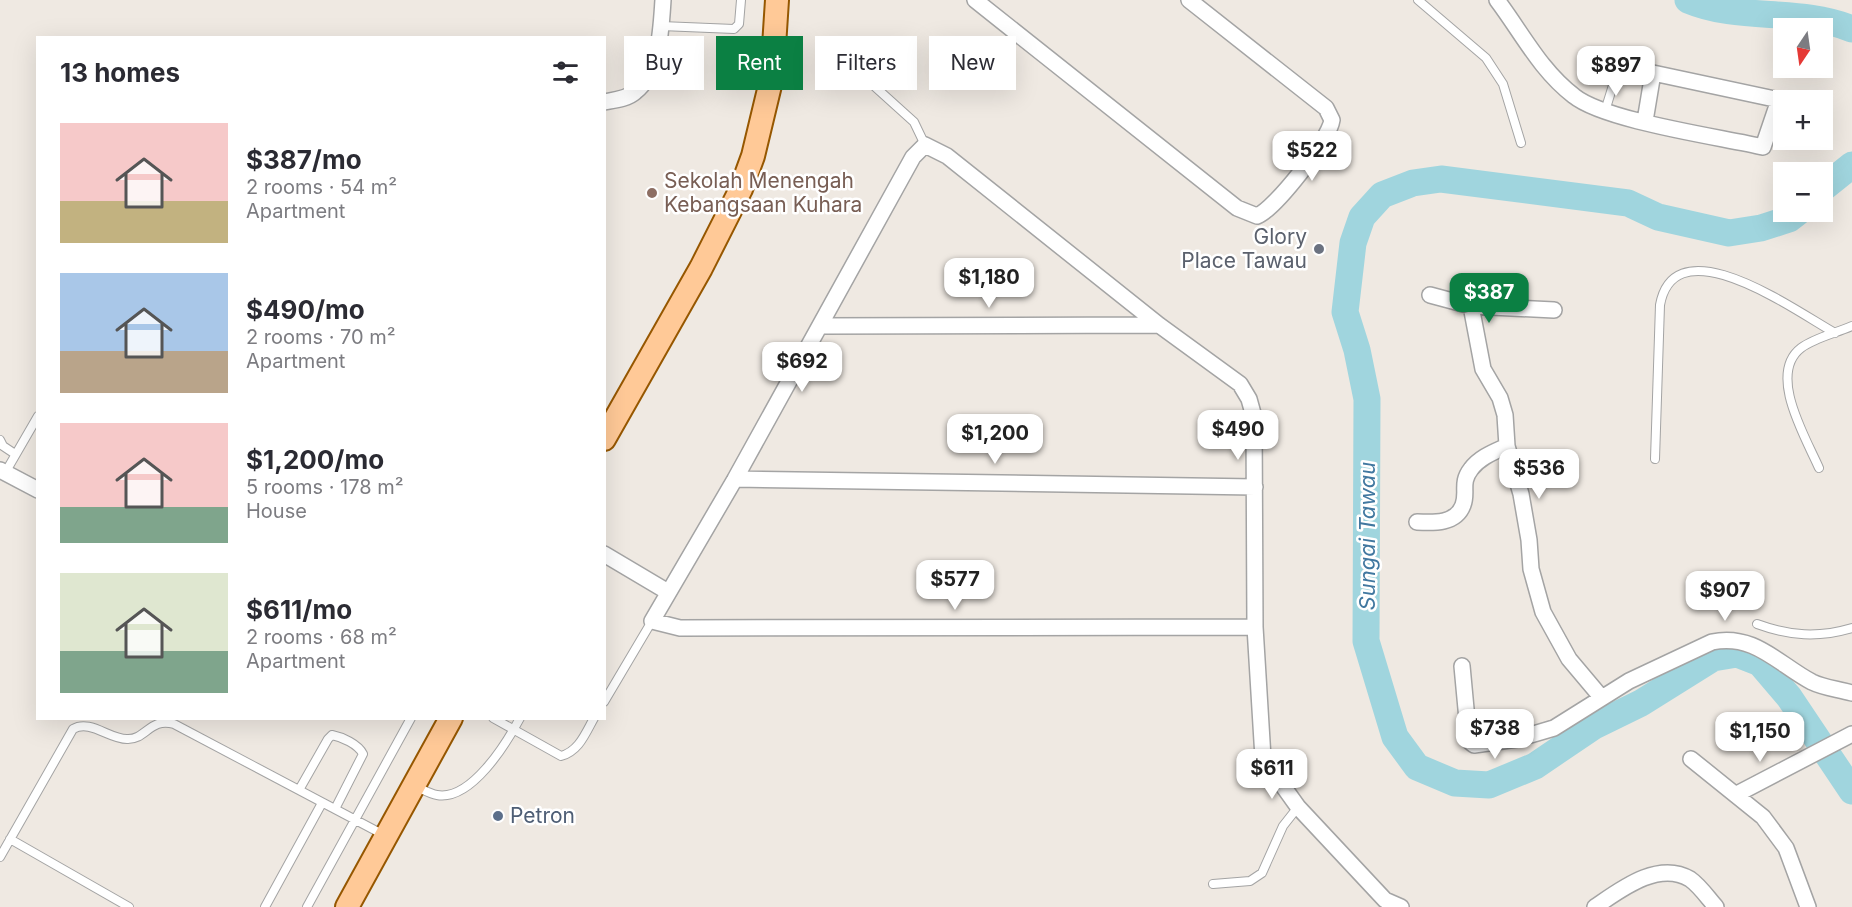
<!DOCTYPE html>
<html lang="en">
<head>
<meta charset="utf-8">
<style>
	:root { --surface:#fff; --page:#f7f7f7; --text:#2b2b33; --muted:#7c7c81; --accent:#0b8043 }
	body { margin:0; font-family:Inter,sans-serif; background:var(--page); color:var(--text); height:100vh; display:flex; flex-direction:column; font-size:22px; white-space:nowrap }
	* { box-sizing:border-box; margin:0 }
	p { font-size:20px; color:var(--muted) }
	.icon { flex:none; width:33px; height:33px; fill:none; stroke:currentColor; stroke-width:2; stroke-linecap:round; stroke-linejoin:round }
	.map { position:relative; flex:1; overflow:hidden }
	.panel { position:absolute; left:36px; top:36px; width:570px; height:684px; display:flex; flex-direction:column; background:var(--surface); border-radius:0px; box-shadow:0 6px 24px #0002 }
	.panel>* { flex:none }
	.hud { position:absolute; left:624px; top:36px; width:570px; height:54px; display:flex; gap:12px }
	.needle { width:39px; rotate:193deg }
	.controls { position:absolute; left:1773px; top:18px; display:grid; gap:12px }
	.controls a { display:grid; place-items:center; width:60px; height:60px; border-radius:0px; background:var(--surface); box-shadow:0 6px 24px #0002; font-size:30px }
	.price { position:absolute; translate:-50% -51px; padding:0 14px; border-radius:12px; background:#fff; color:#222; font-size:20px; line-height:39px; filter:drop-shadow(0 2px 3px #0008) }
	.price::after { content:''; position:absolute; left:50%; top:36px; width:18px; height:14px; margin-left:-9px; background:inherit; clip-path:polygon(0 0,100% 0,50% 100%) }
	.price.on { background:var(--accent); color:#fff }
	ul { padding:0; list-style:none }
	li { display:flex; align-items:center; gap:18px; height:150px; padding:0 24px }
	li span { display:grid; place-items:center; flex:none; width:168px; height:120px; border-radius:0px; color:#555 }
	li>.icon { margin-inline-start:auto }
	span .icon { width:72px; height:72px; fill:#fffc; stroke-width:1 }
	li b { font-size:26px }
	h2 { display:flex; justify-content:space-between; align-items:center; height:72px; padding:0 24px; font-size:26px }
	.chip { padding:0 21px; border-radius:0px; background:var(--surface); box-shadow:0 6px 24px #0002; font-size:21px; line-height:54px }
	.chip.on { background:var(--accent); color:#fff }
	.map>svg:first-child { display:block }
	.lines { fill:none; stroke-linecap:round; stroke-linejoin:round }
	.river { stroke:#a0d5de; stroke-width:27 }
	.lane-casing { stroke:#a4a4a4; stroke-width:10 }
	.street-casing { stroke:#a4a4a4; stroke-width:18 }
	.primary-casing { stroke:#965700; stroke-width:26 }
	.lane { stroke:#fff; stroke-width:8 }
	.street { stroke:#fff; stroke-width:15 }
	.primary { stroke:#ffc997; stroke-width:22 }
	.education-dot { fill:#8d6e63; stroke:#fff; stroke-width:2 }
	.worship-dot { fill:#6b7280; stroke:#fff; stroke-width:2 }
	.service-dot { fill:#5c6f8a; stroke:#fff; stroke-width:2 }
	.labels { text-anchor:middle; stroke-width:5; stroke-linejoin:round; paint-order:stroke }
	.education-label { font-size:21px; fill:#785e54; stroke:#fff; text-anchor:start }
	.worship-label { font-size:21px; fill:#5b616d; stroke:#fff; text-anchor:end }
	.service-label { font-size:21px; fill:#4e5e75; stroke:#fff; text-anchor:start }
	.water-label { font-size:22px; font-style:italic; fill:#4178a0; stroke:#fff }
</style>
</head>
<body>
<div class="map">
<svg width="1852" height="907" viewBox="0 0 1852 907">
	<rect width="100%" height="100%" fill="#efe9e2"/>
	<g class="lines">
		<!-- river -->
		<path class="river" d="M1688,0C1740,22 1800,7 1852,29
			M1822,189L1852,165
			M1798,212L1789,219L1761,228L1729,233L1658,217L1628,203L1441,179L1413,183L1382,195L1362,217L1353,243L1345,312L1357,350L1367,399L1366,641L1395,737L1417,767L1455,783L1489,785L1535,766L1594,726L1641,703L1713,658L1737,654L1760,663L1789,697L1852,791"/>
		<defs>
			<path id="lane" d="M1418,0L1486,58L1503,84L1521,143
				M661,26L734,29L739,24L741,0
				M878,62L873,71V85L914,122L925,145
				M1605,111L1619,66
				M0,440L3,446L15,454
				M1655,459L1660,305C1675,223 1797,312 1835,333
				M1819,468C1806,438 1767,374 1801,348C1814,338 1836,333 1852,326
				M5,473L38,416
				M1757,624C1790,636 1818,638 1852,628
				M604,702L652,621
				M493,718L561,756C579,751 585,734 594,718
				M415,786C422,789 430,794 437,795C471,801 506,744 520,718
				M299,790L328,739L332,735C342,737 358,744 363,754L335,809
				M10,839L129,907
				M0,857L73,729C90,719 109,739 127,739C146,740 150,717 174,724L384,835
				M1213,884L1250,881L1262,873L1283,826L1298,807
				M265,907L322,803
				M307,907L411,718"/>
			<path id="street" d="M975,0L1237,208L1257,216C1275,209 1329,140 1332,120L1326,108L1189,0
				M1497,0C1522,33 1540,70 1574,96C1605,121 1720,137 1763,147L1779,100L1653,73L1645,121
				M604,102C615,100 627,99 635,92C660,72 661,29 663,0
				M1430,295L1471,306L1554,310
				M1471,306L1483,369L1500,398L1505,415L1507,446L1521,494L1529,540L1531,569L1543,612L1569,659L1601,697
				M820,326L1159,325
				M0,470L38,490
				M735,479L1255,487
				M1417,522C1434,523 1456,524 1463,505C1468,492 1460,483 1471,469C1480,457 1494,452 1507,446
				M604,554L668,592
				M1255,627L680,628L652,621L735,479L913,157L925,145L947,156L1159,325L1240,384L1249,399L1254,417L1255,627L1263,758L1298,807L1385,900L1401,907
				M1462,666L1469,741L1474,745L1517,739L1554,728L1629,681L1712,642C1754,633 1778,664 1812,682C1824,688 1839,689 1852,693
				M1691,759L1763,817L1786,848L1808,907
				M1737,794L1852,734
				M1595,907C1620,890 1658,860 1690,879C1700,886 1708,898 1716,907"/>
			<path id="primary" d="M604,439L701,268L741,189L753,156L772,77L777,0
				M347,907L451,718"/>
		</defs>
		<!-- lane casing -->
		<use href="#lane" class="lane-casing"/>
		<!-- street casing -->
		<use href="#street" class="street-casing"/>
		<!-- primary casing -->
		<use href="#primary" class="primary-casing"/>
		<!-- lane -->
		<use href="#lane" class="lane"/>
		<!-- street -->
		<use href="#street" class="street"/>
		<!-- primary -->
		<use href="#primary" class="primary"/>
	</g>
	<!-- markers -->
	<circle class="education-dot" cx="652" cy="193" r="6"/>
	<circle class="worship-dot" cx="1319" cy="249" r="6"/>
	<circle class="service-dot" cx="498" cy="816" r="6"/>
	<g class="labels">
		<!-- education labels -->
		<g class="education-label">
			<text x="664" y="188">Sekolah Menengah<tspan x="664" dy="24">Kebangsaan Kuhara</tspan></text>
		</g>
		<!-- worship labels -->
		<g class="worship-label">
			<text x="1307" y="244">Glory<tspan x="1307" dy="24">Place Tawau</tspan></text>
		</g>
		<!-- service labels -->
		<g class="service-label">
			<text x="510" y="823">Petron</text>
		</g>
		<!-- water labels -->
		<g class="water-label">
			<text transform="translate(1367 536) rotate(-90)" y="8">Sungai Tawau</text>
		</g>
	</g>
</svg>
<div class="controls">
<a><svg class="needle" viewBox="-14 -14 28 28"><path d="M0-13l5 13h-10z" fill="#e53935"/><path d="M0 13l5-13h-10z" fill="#7c7c81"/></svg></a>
<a>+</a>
<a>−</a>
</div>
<b class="price" style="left:1616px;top:97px">$897</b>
<b class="price" style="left:1312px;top:182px">$522</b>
<b class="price" style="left:989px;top:309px">$1,180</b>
<b class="price on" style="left:1489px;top:324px">$387</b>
<b class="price" style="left:802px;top:393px">$692</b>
<b class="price" style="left:1238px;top:461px">$490</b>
<b class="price" style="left:995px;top:465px">$1,200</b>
<b class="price" style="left:1539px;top:500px">$536</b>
<b class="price" style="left:955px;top:611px">$577</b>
<b class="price" style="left:1725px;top:622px">$907</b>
<b class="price" style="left:1495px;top:760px">$738</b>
<b class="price" style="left:1760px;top:763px">$1,150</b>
<b class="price" style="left:1272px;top:800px">$611</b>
<div class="hud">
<a class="chip">Buy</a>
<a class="chip on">Rent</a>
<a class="chip">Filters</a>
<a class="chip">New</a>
</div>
<section class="panel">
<h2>13 homes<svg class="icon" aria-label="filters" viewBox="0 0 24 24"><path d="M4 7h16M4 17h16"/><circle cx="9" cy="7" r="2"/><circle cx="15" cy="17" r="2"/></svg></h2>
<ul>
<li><span style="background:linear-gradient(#f6c9c9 65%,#c2b280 0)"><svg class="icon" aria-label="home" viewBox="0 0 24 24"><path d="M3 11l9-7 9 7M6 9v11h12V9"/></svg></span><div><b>$387/mo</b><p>2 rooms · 54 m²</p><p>Apartment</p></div></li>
<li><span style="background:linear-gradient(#a9c7e8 65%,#b9a48a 0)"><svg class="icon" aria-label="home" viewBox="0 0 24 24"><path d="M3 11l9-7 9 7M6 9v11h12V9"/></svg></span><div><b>$490/mo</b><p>2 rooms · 70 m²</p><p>Apartment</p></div></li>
<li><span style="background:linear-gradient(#f6c9c9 70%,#7fa58c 0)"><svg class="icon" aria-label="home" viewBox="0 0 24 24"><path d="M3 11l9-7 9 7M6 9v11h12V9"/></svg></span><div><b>$1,200/mo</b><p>5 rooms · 178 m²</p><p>House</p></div></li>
<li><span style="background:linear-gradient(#dfe7d0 65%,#7fa58c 0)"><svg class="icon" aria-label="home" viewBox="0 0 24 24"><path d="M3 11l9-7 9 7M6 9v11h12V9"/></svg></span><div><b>$611/mo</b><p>2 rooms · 68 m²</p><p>Apartment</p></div></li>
</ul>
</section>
</div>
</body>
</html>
